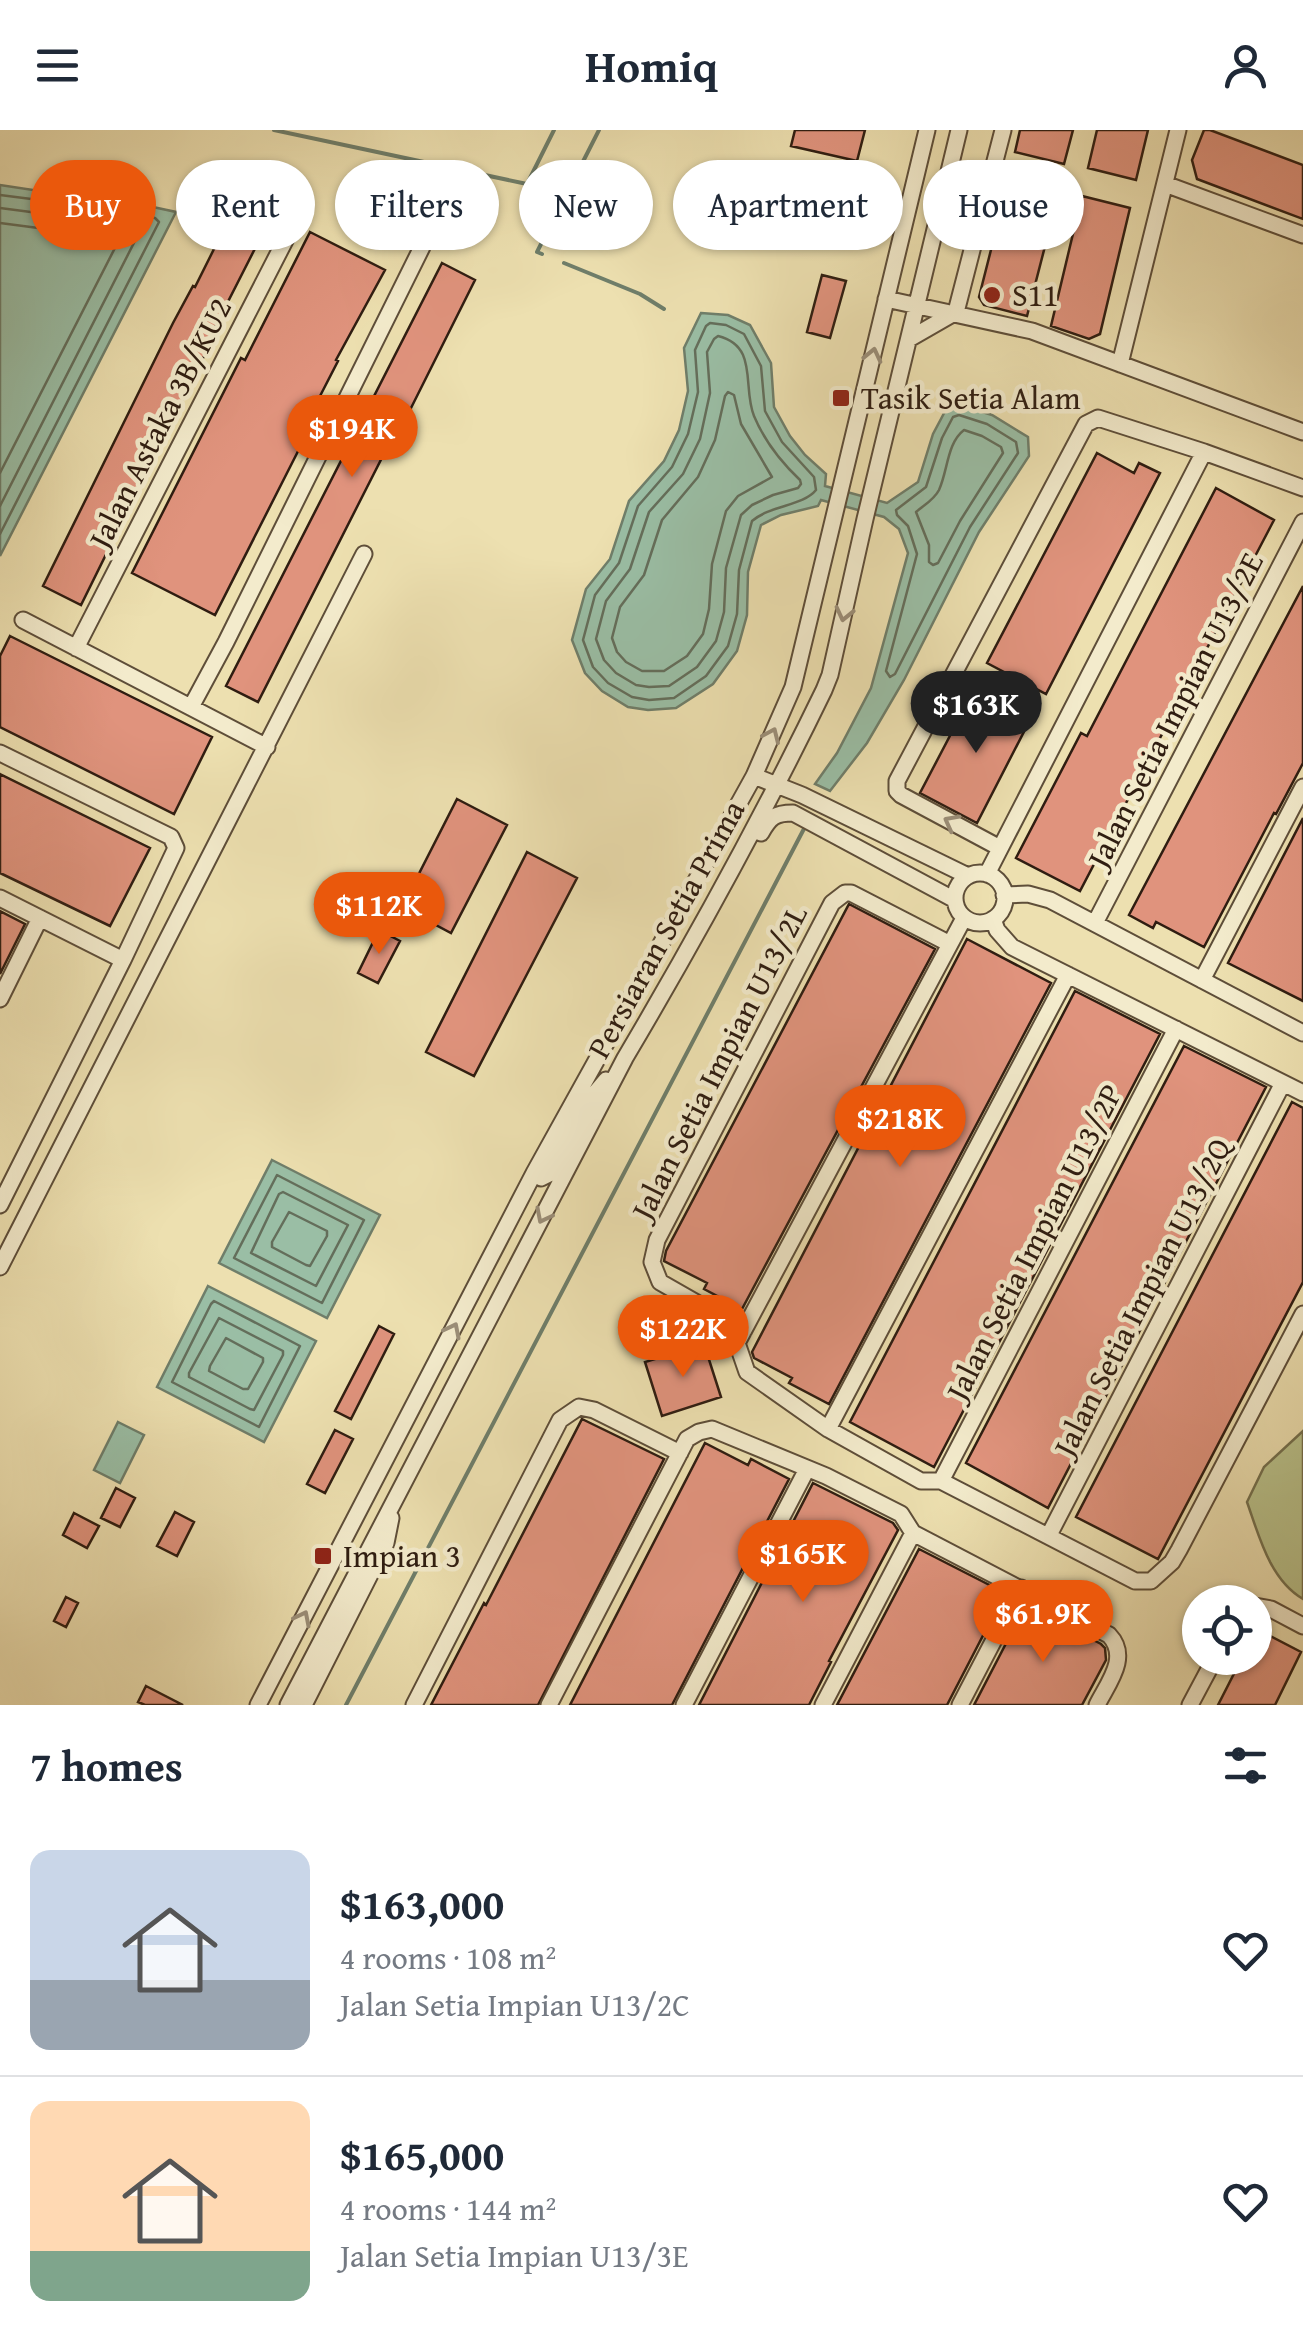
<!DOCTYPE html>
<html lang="en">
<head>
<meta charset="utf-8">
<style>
	:root { --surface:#fff; --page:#f6f6f7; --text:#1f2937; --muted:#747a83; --line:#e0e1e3; --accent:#ea580c }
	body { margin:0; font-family:"Gentium Book Plus",serif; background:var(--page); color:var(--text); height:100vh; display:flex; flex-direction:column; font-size:38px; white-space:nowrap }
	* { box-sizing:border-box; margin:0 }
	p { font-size:32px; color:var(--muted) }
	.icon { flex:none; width:55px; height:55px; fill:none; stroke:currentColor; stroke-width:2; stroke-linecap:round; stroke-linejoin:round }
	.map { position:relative; height:1575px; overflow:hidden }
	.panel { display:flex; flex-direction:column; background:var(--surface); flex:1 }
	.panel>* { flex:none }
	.hud { position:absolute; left:30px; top:30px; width:1245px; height:90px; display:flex; gap:20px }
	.controls { position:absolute; left:1182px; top:1455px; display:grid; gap:20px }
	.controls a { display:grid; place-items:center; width:90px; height:90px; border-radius:50%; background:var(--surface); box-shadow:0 2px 8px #0004; font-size:50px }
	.price { position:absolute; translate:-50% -85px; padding:0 22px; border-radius:35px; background:var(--accent); color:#fff; font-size:32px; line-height:65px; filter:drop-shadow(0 2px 5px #0008) }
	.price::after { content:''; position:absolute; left:50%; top:60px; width:30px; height:22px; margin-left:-15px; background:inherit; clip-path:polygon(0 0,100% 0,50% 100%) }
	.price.selected { background:#222; color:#fff }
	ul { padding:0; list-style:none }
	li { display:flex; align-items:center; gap:30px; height:250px; padding:0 30px }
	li+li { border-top:2px solid var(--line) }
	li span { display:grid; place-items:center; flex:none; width:280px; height:200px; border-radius:20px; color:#555 }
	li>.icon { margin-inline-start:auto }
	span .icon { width:120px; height:120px; fill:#fffc; stroke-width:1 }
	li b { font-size:42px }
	h2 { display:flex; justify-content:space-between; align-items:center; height:120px; padding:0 30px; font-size:42px }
	.pill { padding:0 35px; border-radius:45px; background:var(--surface); box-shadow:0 2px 8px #0004; font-size:35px; line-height:90px }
	.pill.selected { background:var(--accent); color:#fff }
	header { display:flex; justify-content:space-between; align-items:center; height:130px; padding:0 30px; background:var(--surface); font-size:45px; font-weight:700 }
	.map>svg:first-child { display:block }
	.green { fill:#b9c28b; stroke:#74704e; stroke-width:2.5 }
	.water { fill:#9abea5; stroke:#6f7e6a; stroke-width:2.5 }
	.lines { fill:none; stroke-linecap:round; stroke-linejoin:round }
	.shore { stroke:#646e5b; stroke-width:2.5 }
	.stream { stroke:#6f7e6a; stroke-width:4 }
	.building { fill:#e0937d; stroke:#2f1d11; stroke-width:2.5 }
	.minor-casing { stroke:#5e4e39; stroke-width:19 }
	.minor { stroke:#f3ebcc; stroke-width:15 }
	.oneway { stroke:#9b8e78 }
	.poi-dot { fill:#8f2418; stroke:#f3ebcc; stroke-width:4 }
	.labels { text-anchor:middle; stroke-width:9; stroke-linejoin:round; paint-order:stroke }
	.poi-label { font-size:32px; fill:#2f1d11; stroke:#f3ebcc; text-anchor:start }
	.street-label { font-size:32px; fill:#2f1d11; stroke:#f3ebcc }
</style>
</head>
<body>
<header><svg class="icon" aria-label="menu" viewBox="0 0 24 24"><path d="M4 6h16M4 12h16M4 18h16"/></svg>Homiq<svg class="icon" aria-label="person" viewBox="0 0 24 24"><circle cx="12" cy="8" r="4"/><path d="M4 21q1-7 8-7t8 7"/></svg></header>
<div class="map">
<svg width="1303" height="1575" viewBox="0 0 1303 1575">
	<rect width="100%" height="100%" fill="#ede0b0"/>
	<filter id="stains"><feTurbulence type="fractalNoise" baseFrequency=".002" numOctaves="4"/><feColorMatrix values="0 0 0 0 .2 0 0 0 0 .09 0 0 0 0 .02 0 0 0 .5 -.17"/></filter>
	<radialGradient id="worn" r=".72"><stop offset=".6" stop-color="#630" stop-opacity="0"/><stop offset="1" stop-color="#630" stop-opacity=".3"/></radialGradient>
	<!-- green -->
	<path class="green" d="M1303,1301V1469C1270,1450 1259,1406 1247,1372L1264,1337Z"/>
	<!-- water -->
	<path class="water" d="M86,37L96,40L100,59L106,67L176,82L0,426V55L46,62L66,56Z
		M701,183L728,185L750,195L771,233L774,277L790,306L805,325L826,344L825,356L887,373L918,352L933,304L950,272L992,285L1028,307L1029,326L979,402L904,550L867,613L830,661L815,654L837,623L871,558L908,423L899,399L884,387L821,370L818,376L781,385L761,395L748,442L747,485L737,521L713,554L676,578L648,580L628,577L602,561L585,543L572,510L586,459L610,429L629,371L664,331L679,300L688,261L684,218Z
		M272,1030L380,1085L327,1188L219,1133Z
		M208,1156L316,1211L264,1312L157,1257Z
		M118,1292L144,1305L120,1353L94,1340Z"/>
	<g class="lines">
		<!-- shore -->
		<path class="shore" d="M0,65L47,71L70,65L86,54L102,76L155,88L159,92L0,404
			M0,78L46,84L81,74L99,89L136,97L140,101L0,376
			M0,93L46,99L77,92L94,103L115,108L118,112L0,343
			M710,193L726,195L744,204L761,236L765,281L782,312L814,347L816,360C803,376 771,375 752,391L739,440L737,484L728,516L706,546L674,568L649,570L632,567L608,553L593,537L583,510L595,465L619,433L638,376L672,337L688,304L698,262L695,220L706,196Z
			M718,206C759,216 742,257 754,286C764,310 781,332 800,350L801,354L798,358L773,365L752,375L741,385L726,438L724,482L716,511L697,537L669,556L649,557L636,555L616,543L604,530L596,509L606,471L630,439L649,382L683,344L700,309L710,263L707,222L714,209Z
			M728,262L734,265L741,294L772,347L738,366L726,381L712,434L709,479L703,504L687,526L664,541H642L626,532L617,522L612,508L620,477L644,445L662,390L698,347L715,310L725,266Z
			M959,285L987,294L1016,312L1018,323L970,397L895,544L890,547L886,541L917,424L908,396L897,385L896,380L926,357L942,308L953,287Z
			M964,300L982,306L1001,317L1003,323L960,391L938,433L933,435L929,432V415L916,382C924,375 934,370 939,360C948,340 947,313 964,300Z
			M277,1045L364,1090L322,1173L234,1128Z
			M283,1062L348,1095L316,1156L251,1123L279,1064Z
			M289,1082L327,1101V1106L310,1136L306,1135L272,1117V1112Z
			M214,1171L300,1216L259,1297L172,1252L211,1174Z
			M219,1188L283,1221V1225L254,1280L250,1279L189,1247V1243Z
			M226,1208L263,1228V1232L248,1259H243L209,1241L210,1236Z"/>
		<!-- stream -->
		<path class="stream" d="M274,0L527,54L554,0
			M542,124L537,122L599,0
			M564,133L640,164L664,179
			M346,1575L807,693"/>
	</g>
	<!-- building -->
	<path class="building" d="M795,0H865L857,31L791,16Z
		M1020,0H1073L1064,34L1015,22Z
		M1097,0H1148L1136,50L1088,38Z
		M1204,0H1210L1303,35V89L1197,49L1192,30Z
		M736,47L794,62L785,98L726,83Z
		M1009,49L1059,62L1027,186L984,175L979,167Z
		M1082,66L1130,78L1100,204L1089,209L1051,196Z
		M237,73L270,89L208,211L211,212L81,475L43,456L173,193L193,156L195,157Z
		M310,102L385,140L336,230L338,231L319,268L324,270L215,485L132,443L241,228L245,230Z
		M442,133L475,150L396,308L393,306L258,572L226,556Z
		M822,145L846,151L830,208L807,202Z
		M1097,323L1134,343L1139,333L1160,343L1046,564L987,533Z
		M1216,358L1274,390L1080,761L1016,728L1081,603L1087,606Z
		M1303,456V633L1276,684L1274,683L1204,817L1156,792L1153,798L1129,785Z
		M10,506L212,607L174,684L0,597V526Z
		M975,558L1031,588L977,693L920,663Z
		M0,644L150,718L110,796L0,743Z
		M457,669L507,695L451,803L402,777Z
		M1303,688V871L1228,833Z
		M527,722L577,748L474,946L426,922Z
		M849,774L935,819L742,1179L704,1159L707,1153L664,1131L666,1121Z
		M0,781L25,794L0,844Z
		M379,800L400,811L378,853L358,843Z
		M967,809L1051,853L829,1274L789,1253L792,1248L754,1228L752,1222Z
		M1075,861L1160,904L934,1337L850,1292Z
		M1184,916L1266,957L1048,1378L966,1333Z
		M1292,972L1303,978V1152L1158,1429L1076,1387Z
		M379,1196L394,1204L351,1289L335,1281Z
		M704,1214L721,1267L662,1286L645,1232Z
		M582,1289L664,1329L538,1575H431L484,1473L486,1475Z
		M335,1300L353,1309L325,1363L307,1354Z
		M705,1313L748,1335L751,1329L789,1349L672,1575H570Z
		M813,1353L893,1393L898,1400L829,1531L831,1532L809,1575H699Z
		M116,1358L135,1368L120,1397L101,1388Z
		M175,1382L194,1392L177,1426L157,1416Z
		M74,1383L99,1396L87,1418L63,1405Z
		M919,1419L1005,1463L947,1575H837Z
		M66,1467L78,1473L66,1497L54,1491Z
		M1026,1475L1101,1514L1105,1518L1106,1530L1082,1575H974Z
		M1255,1498L1301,1522L1275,1575H1218L1242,1528H1255Z
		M146,1556L183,1575H145L138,1572Z"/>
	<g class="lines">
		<defs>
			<path id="minor" d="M1165,54L1303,105
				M886,169L1032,201L1303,302
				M956,182L1003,0
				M909,209L956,182
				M1120,234L1178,0
				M23,490L267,617
				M76,518L294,93
				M191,577L226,512L422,117
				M0,623L171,707L176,718L123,830L0,1075
				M754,646L802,665L968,746
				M761,703C770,687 775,683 793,683L955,770
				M1000,718L901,665L897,661V651L1086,294L1098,288L1204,322L1303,358
				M955 768a25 25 0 1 1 50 0a25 25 0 1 1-50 0Z
				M987,744L1204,322
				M1004,765L1028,764L1050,770L1303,903
				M0,768L123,830
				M964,788L737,1213L747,1242L828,1299L921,1351H941L1135,1451H1151L1172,1432L1179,1420L1303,1184
				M993,789L997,800L1012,817L1303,963
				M1095,793L1303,392
				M1202,850L1303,657
				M0,869L40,788
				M534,1043L541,1048L549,1044L590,969L606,950
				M0,1137L364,424
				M744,1200L660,1152L652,1132L657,1110L832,773L845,763H851L950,814
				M828,1299L1068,845
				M941,1351L1176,899
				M1049,1405L1283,953
				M1255,1476L1271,1479L1303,1496
				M258,1575L534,1043L754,646L793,557L927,0
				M288,1575L625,928C696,808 763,686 824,560L830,545L865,389L959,0
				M304,1575L386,1413L391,1388
				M414,1575L560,1290L579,1277L594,1280L680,1323
				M549,1575L687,1309L699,1302L712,1299L826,1346L901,1384L913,1403L1109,1505C1130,1527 1108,1553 1097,1575
				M684,1575L807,1339
				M823,1575L913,1403
				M960,1575L1021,1458
				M1190,1575L1215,1528"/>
		</defs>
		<!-- minor casing -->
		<use href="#minor" class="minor-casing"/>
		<!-- minor -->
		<use href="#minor" class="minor"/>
	</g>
	<!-- one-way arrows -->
	<defs><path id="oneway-chevron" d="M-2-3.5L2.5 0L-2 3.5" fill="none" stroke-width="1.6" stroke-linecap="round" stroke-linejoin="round" transform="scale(2.5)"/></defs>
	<g class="oneway">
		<use href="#oneway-chevron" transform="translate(873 225) rotate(-77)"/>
		<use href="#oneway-chevron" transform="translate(844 484) rotate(103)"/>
		<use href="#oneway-chevron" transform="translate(772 605) rotate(-66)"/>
		<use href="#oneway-chevron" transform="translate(951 692) rotate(-152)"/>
		<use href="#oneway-chevron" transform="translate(543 1086) rotate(117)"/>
		<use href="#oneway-chevron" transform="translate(453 1200) rotate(-63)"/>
		<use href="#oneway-chevron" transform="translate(303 1488) rotate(-63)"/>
	</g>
	<!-- markers -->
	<g class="poi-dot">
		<circle cx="992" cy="165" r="10"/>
		<rect x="831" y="258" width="20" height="20" rx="5"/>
		<rect x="313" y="1416" width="20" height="20" rx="5"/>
	</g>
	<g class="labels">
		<!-- poi labels -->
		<g class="poi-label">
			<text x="1012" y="176">S11</text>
			<text x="861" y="279">Tasik Setia Alam</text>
			<text x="343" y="1437">Impian 3</text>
		</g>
		<!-- street labels -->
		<g class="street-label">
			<text transform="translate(160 293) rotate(-63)" y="11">Jalan Astaka 3B/KU2</text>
			<text transform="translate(1175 580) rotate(-63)" y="11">Jalan Setia Impian U13/2E</text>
			<text transform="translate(666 799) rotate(-61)" y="11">Persiaran Setia Prima</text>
			<text transform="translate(719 932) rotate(-63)" y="11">Jalan Setia Impian U13/2L</text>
			<text transform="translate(1034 1112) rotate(-63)" y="11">Jalan Setia Impian U13/2P</text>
			<text transform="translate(1142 1167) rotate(-63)" y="11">Jalan Setia Impian U13/2Q</text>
		</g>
	</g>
	<rect width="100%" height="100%" filter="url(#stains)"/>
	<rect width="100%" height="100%" fill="url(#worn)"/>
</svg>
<div class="controls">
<a><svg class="icon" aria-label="locate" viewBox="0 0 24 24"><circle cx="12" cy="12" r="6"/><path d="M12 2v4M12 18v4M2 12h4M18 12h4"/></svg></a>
</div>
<b class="price" style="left:352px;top:350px">$194K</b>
<b class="price selected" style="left:976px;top:626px">$163K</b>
<b class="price" style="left:379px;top:827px">$112K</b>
<b class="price" style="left:900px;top:1040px">$218K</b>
<b class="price" style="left:683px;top:1250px">$122K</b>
<b class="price" style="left:803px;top:1475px">$165K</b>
<b class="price" style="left:1043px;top:1535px">$61.9K</b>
<div class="hud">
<a class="pill selected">Buy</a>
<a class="pill">Rent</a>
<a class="pill">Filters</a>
<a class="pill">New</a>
<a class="pill">Apartment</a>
<a class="pill">House</a>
</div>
</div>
<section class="panel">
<h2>7 homes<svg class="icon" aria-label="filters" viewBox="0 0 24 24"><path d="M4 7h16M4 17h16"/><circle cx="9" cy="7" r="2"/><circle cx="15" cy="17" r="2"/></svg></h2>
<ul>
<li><span style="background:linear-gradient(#c9d6e8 65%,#9aa5b1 0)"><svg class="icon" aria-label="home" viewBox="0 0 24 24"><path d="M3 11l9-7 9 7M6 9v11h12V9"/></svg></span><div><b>$163,000</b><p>4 rooms · 108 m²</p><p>Jalan Setia Impian U13/2C</p></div><svg class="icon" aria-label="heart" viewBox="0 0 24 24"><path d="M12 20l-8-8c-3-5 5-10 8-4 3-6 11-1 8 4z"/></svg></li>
<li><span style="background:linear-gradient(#ffd9b3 75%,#7fa58c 0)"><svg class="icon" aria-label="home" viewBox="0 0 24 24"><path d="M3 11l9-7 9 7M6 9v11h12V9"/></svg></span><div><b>$165,000</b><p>4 rooms · 144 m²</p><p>Jalan Setia Impian U13/3E</p></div><svg class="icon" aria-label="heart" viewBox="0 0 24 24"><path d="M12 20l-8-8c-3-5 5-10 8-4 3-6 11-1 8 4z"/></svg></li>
</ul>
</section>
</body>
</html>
